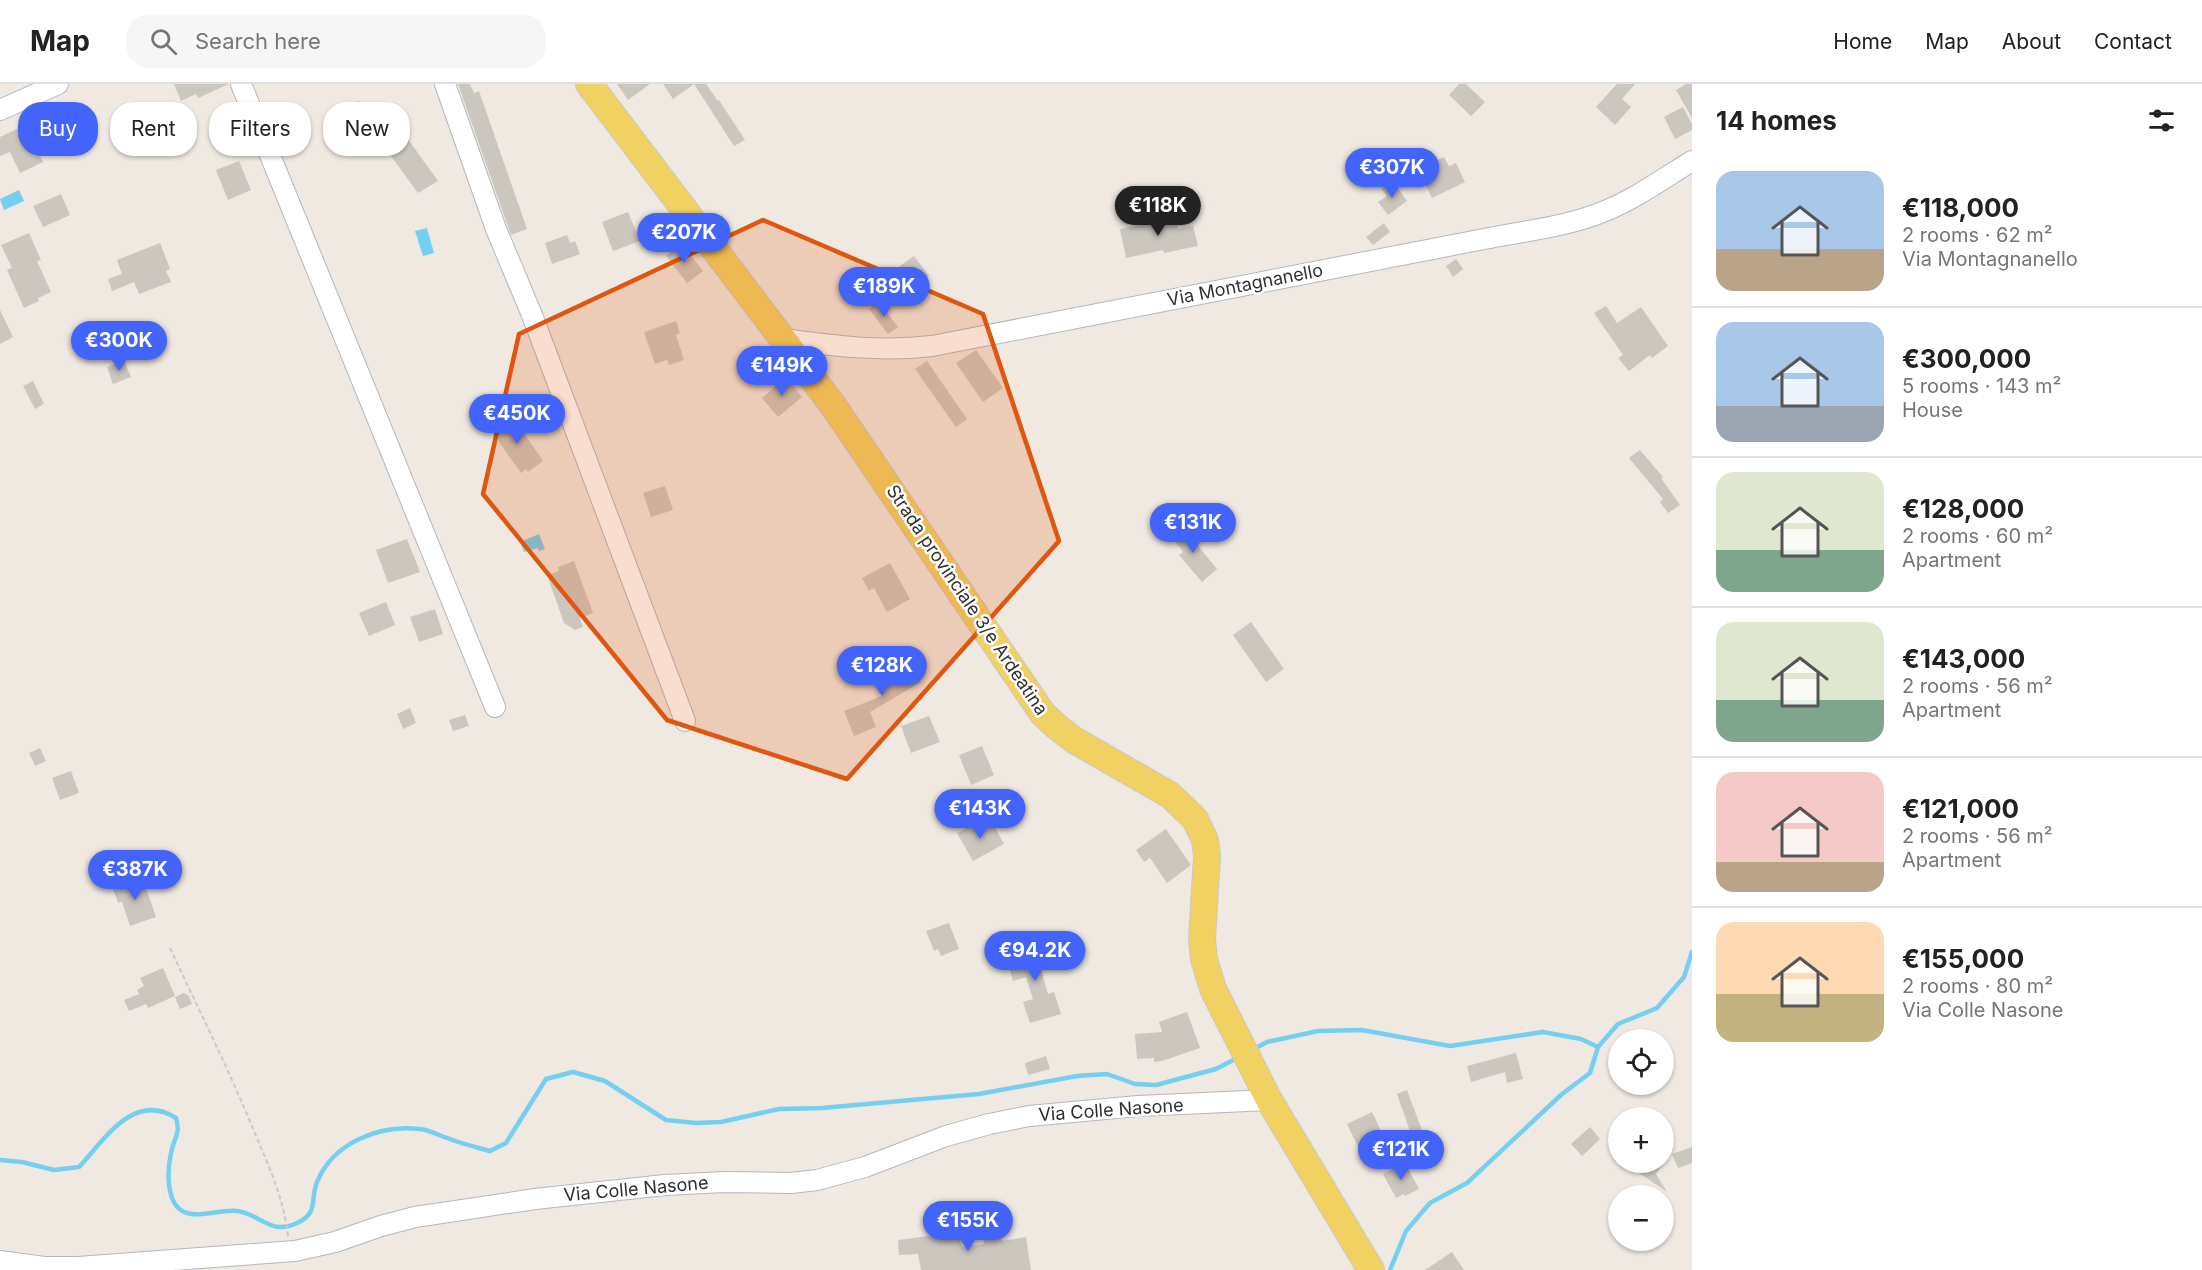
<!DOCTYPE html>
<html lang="en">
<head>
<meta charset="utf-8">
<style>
	:root { --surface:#fff; --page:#f6f6f6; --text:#222; --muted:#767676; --line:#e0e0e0; --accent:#4264fb }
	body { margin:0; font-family:Inter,sans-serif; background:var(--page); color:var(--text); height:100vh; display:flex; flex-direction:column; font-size:22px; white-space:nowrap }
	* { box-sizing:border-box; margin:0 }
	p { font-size:20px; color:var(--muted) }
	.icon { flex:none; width:33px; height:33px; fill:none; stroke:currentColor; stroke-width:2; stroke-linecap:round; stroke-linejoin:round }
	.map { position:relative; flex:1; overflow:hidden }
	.details { display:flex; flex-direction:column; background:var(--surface); width:510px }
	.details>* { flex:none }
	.guide { position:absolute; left:18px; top:18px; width:570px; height:54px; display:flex; gap:12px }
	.tools { position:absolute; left:1608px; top:945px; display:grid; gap:12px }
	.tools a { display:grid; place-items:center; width:66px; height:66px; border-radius:50%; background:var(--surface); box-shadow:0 2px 4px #0004; font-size:30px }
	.price { position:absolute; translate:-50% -51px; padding:0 14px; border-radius:21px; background:var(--accent); color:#fff; font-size:20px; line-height:39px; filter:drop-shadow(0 2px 3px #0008) }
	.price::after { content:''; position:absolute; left:50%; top:36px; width:18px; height:14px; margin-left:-9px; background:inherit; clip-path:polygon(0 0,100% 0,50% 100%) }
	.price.current { background:#222; color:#fff }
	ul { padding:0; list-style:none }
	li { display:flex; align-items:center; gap:18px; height:150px; padding:0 24px }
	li+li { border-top:2px solid var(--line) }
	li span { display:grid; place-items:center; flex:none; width:168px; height:120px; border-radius:18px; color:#555 }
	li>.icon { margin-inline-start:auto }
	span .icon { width:72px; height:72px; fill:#fffc; stroke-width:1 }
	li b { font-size:26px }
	h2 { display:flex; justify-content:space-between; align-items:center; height:72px; padding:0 24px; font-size:26px }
	.tag { padding:0 21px; border-radius:24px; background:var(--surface); box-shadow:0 2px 4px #0004; font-size:21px; line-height:54px }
	.tag.current { background:var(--accent); color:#fff }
	header { display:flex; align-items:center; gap:36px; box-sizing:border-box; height:84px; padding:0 30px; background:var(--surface); border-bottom:2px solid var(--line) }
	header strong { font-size:28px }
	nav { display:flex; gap:33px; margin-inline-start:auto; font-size:21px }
	.search { width:420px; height:54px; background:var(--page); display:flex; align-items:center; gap:15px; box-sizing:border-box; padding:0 21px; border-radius:24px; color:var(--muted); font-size:22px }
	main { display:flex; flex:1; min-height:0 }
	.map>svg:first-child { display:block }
	.water { fill:#75cff0 }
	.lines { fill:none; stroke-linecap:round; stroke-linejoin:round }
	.stream { stroke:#75cff0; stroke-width:4.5 }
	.building { fill:#cbc7bf }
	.minor-casing { stroke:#b4b7c1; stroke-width:22 }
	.major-casing { stroke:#c9c9c9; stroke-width:28 }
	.path { stroke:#c9c9c9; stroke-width:2; stroke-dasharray:4.5 3; stroke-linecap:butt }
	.minor { stroke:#fff; stroke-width:20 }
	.major { stroke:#f2d163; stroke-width:26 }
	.marked { fill:#df570e; fill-opacity:0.2; stroke:#df570e; stroke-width:4.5; stroke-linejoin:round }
	.labels { text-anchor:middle; stroke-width:5; stroke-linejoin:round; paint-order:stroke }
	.street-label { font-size:18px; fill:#2e2e2e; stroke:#fff }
</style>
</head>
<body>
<header>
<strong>Map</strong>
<div class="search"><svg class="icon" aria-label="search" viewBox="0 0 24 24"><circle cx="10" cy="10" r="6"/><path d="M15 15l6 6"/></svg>Search here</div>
<nav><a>Home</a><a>Map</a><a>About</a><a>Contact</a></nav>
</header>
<main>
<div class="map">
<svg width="1692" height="1186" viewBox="0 0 1692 1186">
	<rect width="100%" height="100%" fill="#efe9e1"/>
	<!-- water -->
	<path class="water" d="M359,17L372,40L361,46L348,23Z
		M19,106L24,117L4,126L0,115Z
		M427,144L434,169L423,172L415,147Z
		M539,450L545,465L539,467L538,464L524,468L520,458Z"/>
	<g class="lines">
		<!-- stream -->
		<path class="stream" d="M1252,966L1267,958L1318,947L1362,946L1450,962L1543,948L1581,955L1598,963
			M0,1076L22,1078L54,1086L79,1083C105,1055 134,1007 176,1034C181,1051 174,1053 171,1069C168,1083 167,1099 172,1114C183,1143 216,1124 237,1127C261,1130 270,1152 297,1139C319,1129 310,1116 317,1098C333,1059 379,1040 420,1045C430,1046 440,1052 450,1055C463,1060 476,1063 490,1067L506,1059L546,995L573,988L605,997L666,1036L696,1039L721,1038L779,1025L822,1024L979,1010L1077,992L1107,990L1135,1000L1156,1001L1216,985L1239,973
			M1390,1186L1406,1147L1430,1119L1467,1099L1562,1010L1590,989L1598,963L1618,940L1657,924L1684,893L1692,868"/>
	</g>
	<!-- building -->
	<path class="building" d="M174,0H229L198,14L196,10L181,17Z
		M458,0H470L474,9L479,7L527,145L511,151Z
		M617,0H650L628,16Z
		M663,0H694L673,15Z
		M694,0H706L718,17L719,16L745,56L734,62Z
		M1459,0H1466L1485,18L1471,32L1449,11Z
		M1617,0H1635L1622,15L1631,23L1615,41L1596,23Z
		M1686,0H1692V34L1676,6Z
		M1683,23L1692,40V46L1675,55L1664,33Z
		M19,44L22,50L28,48L43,78L20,89L10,68L0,72V53Z
		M405,51L438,97L418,109L388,68L393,64L391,61Z
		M1444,73L1449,82L1456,79L1465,98L1432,114L1418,85Z
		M239,77L251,106L228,116L216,86Z
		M1393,97L1407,117L1388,131L1378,118L1387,112L1382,105Z
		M61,110L70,131L43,143L33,122Z
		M1173,126L1178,145L1193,142L1198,162L1164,169L1163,166L1126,174L1120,145L1157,138L1155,130Z
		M628,128L640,157L613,167L602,138Z
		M1384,139L1390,148L1373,161L1366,153Z
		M29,149L41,176L37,177L51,208L38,214L39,217L24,224L7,186L12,184L1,161Z
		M567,151L570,159L575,157L580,170L552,180L545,159Z
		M160,159L170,185L166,187L171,198L139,210L134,198L112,207L108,195L122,190L117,176Z
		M682,160L703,187L687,199L666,172Z
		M914,172L929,192L904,210L890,189Z
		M1456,175L1463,185L1453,193L1446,182Z
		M879,218L898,243L888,250L869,225Z
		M1606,222L1617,239L1641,223L1668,262L1652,274L1650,271L1629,287L1618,274L1623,271L1594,229Z
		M0,226L13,253L0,260Z
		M676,237L680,249L676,251L684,276L669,281L667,276L655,280L644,248Z
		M976,266L1003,304L983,318L956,279Z
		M124,277L131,293L113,300L107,283Z
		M927,277L967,335L956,343L915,285Z
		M786,293L802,313L778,333L762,314Z
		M33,297L44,320L35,325L23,302Z
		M511,330L543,377L528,388L526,385L521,389L492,348L499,343L497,340Z
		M1640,366L1663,393L1661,394L1680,421L1668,429L1660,418L1663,415L1629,374Z
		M665,402L673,426L651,433L643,409Z
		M1180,440L1217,485L1202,498L1179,471L1183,468L1169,448Z
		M407,455L420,488L388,499L376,466Z
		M574,477L593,529L580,534L583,543L575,546L564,539L547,491L559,487L558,483Z
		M890,479L910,515L887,528L874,504L869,507L862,494Z
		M386,518L395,541L369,552L359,529Z
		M435,525L443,550L419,558L410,533Z
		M1251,538L1284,585L1266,598L1233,551Z
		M909,577L921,598L870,628L876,643L854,652L844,627L882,612L874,597Z
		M410,624L416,639L403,645L397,630Z
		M465,631L469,642L453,647L449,636Z
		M929,632L940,658L911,669L901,642Z
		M982,662L994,691L971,701L959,671Z
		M40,664L46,677L35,682L29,669Z
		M71,687L79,709L60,716L52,694Z
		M980,737L983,743L992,738L1004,760L973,777L957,749Z
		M1166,745L1191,781L1167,799L1150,774L1144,778L1136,766Z
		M142,792L156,833L130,842L122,818L118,819L112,802Z
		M949,839L959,865L941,872L938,865L934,867L926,847Z
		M1044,855L1051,876L1040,880L1042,889L1048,910L1054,908L1061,930L1030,939L1023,918L1033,915L1026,893L1013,897L1007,875L1034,866L1032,859Z
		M163,884L175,912L148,924L146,920L129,927L124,916L139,910L137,906L144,902L140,894Z
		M184,909L189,912L192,920L180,925L175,913Z
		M1187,928L1200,964L1162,977L1154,978V974L1137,975L1135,950L1162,948L1159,938Z
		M1516,969L1523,995L1507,999L1505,988L1471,998L1467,982Z
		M1046,972L1050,985L1028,991L1025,979Z
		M1407,1006L1423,1049L1412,1053L1397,1010Z
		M1372,1028L1385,1055L1360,1067L1347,1040Z
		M1590,1043L1600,1055L1582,1072L1571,1060Z
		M1692,1063V1079L1678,1084L1672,1070Z
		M1641,1078H1664L1656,1090L1667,1108L1635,1086Z
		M1405,1079L1419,1105L1405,1112L1404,1110L1396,1114L1383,1090Z
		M988,1143H993L998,1146L1002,1157L1026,1153L1031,1186H921L918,1170L899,1171L898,1156L929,1152L937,1154L944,1146L950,1144L958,1148L962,1163L984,1160L983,1149Z
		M1452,1168L1464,1186H1425Z"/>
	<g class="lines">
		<defs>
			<path id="minor" d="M241,0L495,623
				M445,0L496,145L532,231L685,637
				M0,26L58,0
				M783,255C834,262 881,268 932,262L1484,155C1523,147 1567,143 1605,127C1635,115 1664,94 1692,77
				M0,1177L44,1183H78L295,1167L335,1158L381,1142L415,1133L535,1115L665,1101L724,1098L791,1099L817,1096L865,1083L946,1052L989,1040L1029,1032L1138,1022L1269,1016"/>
			<path id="major" d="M589,0L832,320L1043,630L1056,642L1074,656L1170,711L1195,735L1205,756L1207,772L1202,855L1204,875L1213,905L1269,1016L1371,1186"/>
		</defs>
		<!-- minor casing -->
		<use href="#minor" class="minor-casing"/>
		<!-- major casing -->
		<use href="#major" class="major-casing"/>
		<!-- path -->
		<path class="path" d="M170,864C199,926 230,988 256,1052C270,1085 284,1116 288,1152"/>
		<!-- minor -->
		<use href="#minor" class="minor"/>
		<!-- major -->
		<use href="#major" class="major"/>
	</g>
	<!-- marked area -->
	<path class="marked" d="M763,136L983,230L1059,457L847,695L667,636L483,410L519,250Z"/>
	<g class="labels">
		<!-- street labels -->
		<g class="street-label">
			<text transform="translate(1245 201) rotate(-11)" y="6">Via Montagnanello</text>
			<text transform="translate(967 516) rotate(56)" y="6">Strada provinciale 3/e Ardeatina</text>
			<text transform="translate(1111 1026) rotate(-4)" y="6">Via Colle Nasone</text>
			<text transform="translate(636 1105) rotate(-5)" y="6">Via Colle Nasone</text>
		</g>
	</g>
</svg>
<div class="tools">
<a><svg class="icon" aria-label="locate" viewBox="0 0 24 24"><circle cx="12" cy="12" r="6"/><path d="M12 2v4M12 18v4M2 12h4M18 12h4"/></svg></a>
<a>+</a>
<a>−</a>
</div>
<b class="price" style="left:1392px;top:115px">€307K</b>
<b class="price current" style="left:1158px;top:153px">€118K</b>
<b class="price" style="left:684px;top:180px">€207K</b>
<b class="price" style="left:884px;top:234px">€189K</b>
<b class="price" style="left:119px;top:288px">€300K</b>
<b class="price" style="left:782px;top:313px">€149K</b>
<b class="price" style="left:517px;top:361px">€450K</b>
<b class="price" style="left:1193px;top:470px">€131K</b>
<b class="price" style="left:882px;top:613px">€128K</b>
<b class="price" style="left:980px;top:756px">€143K</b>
<b class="price" style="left:135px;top:817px">€387K</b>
<b class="price" style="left:1035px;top:898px">€94.2K</b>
<b class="price" style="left:1401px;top:1097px">€121K</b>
<b class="price" style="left:968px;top:1168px">€155K</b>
<div class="guide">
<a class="tag current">Buy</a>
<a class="tag">Rent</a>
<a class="tag">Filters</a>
<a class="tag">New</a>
</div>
</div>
<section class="details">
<h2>14 homes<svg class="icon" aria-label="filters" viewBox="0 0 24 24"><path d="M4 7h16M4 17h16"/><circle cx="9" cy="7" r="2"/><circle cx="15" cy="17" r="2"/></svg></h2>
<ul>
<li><span style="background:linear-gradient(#a9c7e8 65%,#b9a48a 0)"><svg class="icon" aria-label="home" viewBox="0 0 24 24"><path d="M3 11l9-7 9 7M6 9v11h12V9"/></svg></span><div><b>€118,000</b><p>2 rooms · 62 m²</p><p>Via Montagnanello</p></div></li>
<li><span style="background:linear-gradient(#a9c7e8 70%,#9aa5b1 0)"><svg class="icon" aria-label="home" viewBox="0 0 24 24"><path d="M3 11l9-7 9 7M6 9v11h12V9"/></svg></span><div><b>€300,000</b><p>5 rooms · 143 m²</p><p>House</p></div></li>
<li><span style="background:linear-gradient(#dfe7d0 65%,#7fa58c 0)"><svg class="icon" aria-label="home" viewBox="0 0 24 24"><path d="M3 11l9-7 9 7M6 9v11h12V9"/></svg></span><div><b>€128,000</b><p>2 rooms · 60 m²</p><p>Apartment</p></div></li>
<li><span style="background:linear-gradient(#dfe7d0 65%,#7fa58c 0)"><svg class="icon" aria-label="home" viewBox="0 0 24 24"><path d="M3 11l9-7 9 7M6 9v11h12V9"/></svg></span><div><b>€143,000</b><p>2 rooms · 56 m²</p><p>Apartment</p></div></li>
<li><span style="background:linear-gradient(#f6c9c9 75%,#b9a48a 0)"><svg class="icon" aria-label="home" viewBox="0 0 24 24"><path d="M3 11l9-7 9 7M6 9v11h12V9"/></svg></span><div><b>€121,000</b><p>2 rooms · 56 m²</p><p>Apartment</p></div></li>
<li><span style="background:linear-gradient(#ffd9b3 60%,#c2b280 0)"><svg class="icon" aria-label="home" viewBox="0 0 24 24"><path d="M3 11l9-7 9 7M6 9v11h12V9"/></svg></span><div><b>€155,000</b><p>2 rooms · 80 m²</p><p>Via Colle Nasone</p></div></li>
</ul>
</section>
</main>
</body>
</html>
